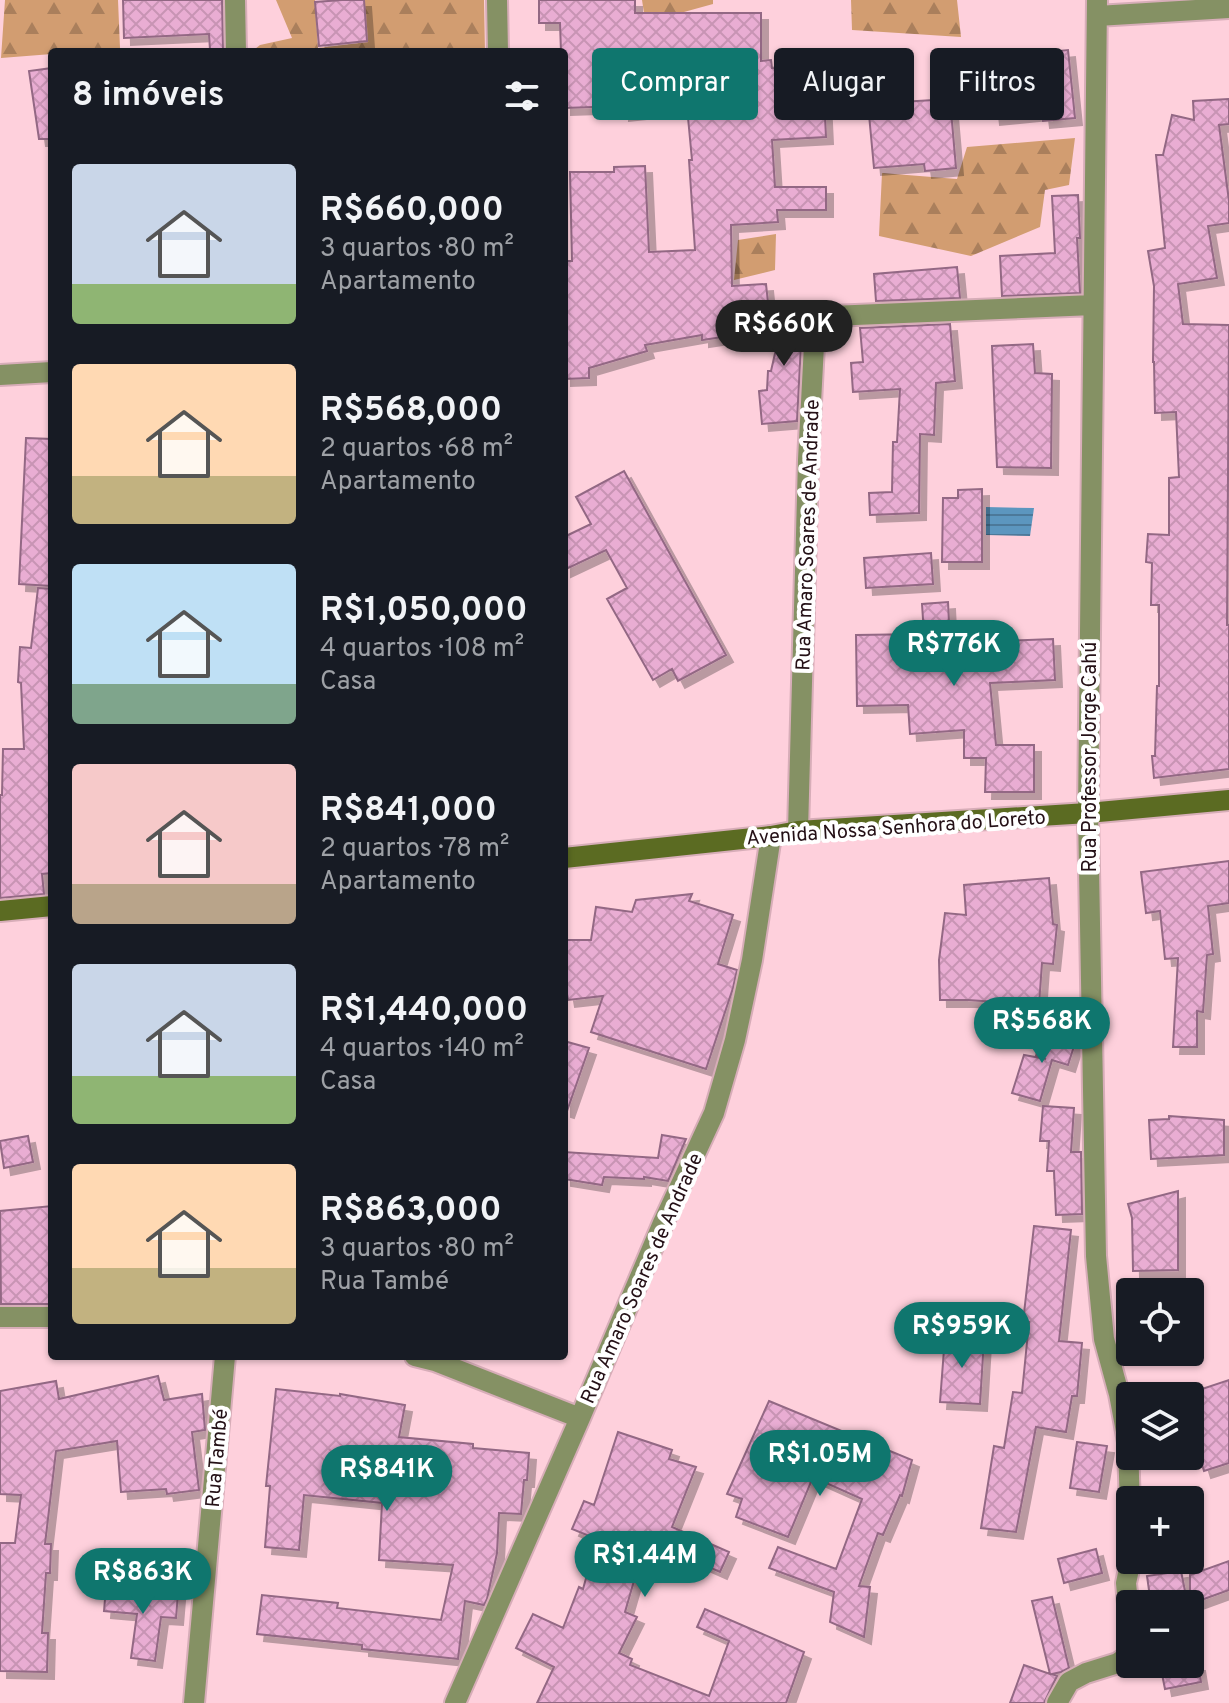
<!DOCTYPE html>
<html lang="pt">
<head>
<meta charset="utf-8">
<style>
	:root { --surface:#171b24; --page:#242831; --text:#f1f3f6; --muted:#9ea1a6; --accent:#0f766e }
	body { margin:0; font-family:Overpass,sans-serif; background:var(--page); color:var(--text); height:100vh; display:flex; flex-direction:column; font-size:30px; white-space:nowrap }
	* { box-sizing:border-box; margin:0 }
	p { font-size:26px; color:var(--muted) }
	.icon { flex:none; width:44px; height:44px; fill:none; stroke:currentColor; stroke-width:2; stroke-linecap:round; stroke-linejoin:round }
	.map { position:relative; flex:1; overflow:hidden }
	.sheet { position:absolute; left:48px; top:48px; width:520px; height:1312px; display:flex; flex-direction:column; background:var(--surface); border-radius:8px; box-shadow:0 2px 6px #0004 }
	.sheet>* { flex:none }
	.guide { position:absolute; left:592px; top:48px; width:516px; height:72px; display:flex; gap:16px }
	.tools { position:absolute; left:1116px; top:1278px; display:grid; gap:16px }
	.tools a { display:grid; place-items:center; width:88px; height:88px; border-radius:8px; background:var(--surface); box-shadow:0 2px 6px #0004; font-size:40px }
	.price { position:absolute; translate:-50% -68px; padding:0 18px; border-radius:28px; background:var(--accent); color:#fff; font-size:26px; line-height:52px; filter:drop-shadow(0 2px 4px #0008) }
	.price::after { content:''; position:absolute; left:50%; top:48px; width:24px; height:18px; margin-left:-12px; background:inherit; clip-path:polygon(0 0,100% 0,50% 100%) }
	.price.on { background:#222; color:#fff }
	ul { padding:0; list-style:none }
	li { display:flex; align-items:center; gap:24px; height:200px; padding:0 24px }
	li span { display:grid; place-items:center; flex:none; width:224px; height:160px; border-radius:8px; color:#555 }
	li>.icon { margin-inline-start:auto }
	span .icon { width:96px; height:96px; fill:#fffc; stroke-width:1 }
	li b { font-size:34px }
	h2 { display:flex; justify-content:space-between; align-items:center; height:96px; padding:0 24px; font-size:34px }
	.chip { padding:0 28px; border-radius:8px; background:var(--surface); box-shadow:0 2px 6px #0004; font-size:28px; line-height:72px }
	.chip.on { background:var(--accent); color:#fff }
	.map>svg:first-child { display:block }
	.forest { fill:url(#forest-firs) }
	.water { fill:url(#water-rules) }
	.building { fill:url(#building-cross-hatch); stroke:#936884; stroke-width:2; filter:url(#shadow) }
	.lines { fill:none; stroke-linecap:round; stroke-linejoin:round }
	.street-casing { stroke:#d7adb8; stroke-width:24 }
	.secondary-casing { stroke:#d7adb8; stroke-width:24 }
	.street { stroke:#859164; stroke-width:20 }
	.secondary { stroke:#5b6b22; stroke-width:20 }
	.labels { text-anchor:middle; stroke-width:8; stroke-linejoin:round; paint-order:stroke }
	.street-label { font-size:20px; fill:#241016; stroke:#fff }
</style>
</head>
<body>
<div class="map">
<svg width="1229" height="1703" viewBox="0 0 1229 1703">
	<defs>
		<pattern id="forest-firs" width="22" height="20" patternUnits="userSpaceOnUse" patternTransform="scale(2)"><rect width="22" height="20" fill="#d29d71"/><path d="M5 1l3.5 6h-7zM16 11l3.5 6h-7z" fill="#aa7f5c"/></pattern>
		<pattern id="water-rules" width="6" height="5" patternUnits="userSpaceOnUse" patternTransform="scale(2)"><rect width="6" height="5" fill="#5c96bf"/><path d="M0 2.5h6" fill="none" stroke="#4c799a"/></pattern>
		<pattern id="building-cross-hatch" width="8" height="8" patternUnits="userSpaceOnUse" patternTransform="scale(2)"><rect width="8" height="8" fill="#e9add3"/><path d="M0 0l8 8M0 8l8-8" fill="none" stroke="#c894b4"/></pattern>
		<filter id="shadow"><feDropShadow dx="7" dy="7" stdDeviation="0" flood-color="#0004"/></filter>
	</defs>
	<rect width="100%" height="100%" fill="#fed0dc"/>
	<!-- forest -->
	<path class="forest" d="M5,0H118L120,48L52,52V54L1,58Z
		M276,0H315L318,48L368,42L364,0H484L485,52H251L260,45L292,38Z
		M642,0H713V4L655,20L644,13Z
		M851,0H957L961,37L852,30Z
		M1075,138L1069,185L1045,190L1040,227L971,256L879,236L882,173L957,179L967,147Z
		M776,234L775,270L734,280L738,240Z"/>
	<!-- water -->
	<path class="water" d="M986,507L1034,508L1030,536L986,535Z"/>
	<!-- building -->
	<path class="building" d="M123,0H222L223,49L210,50L209,34L124,38Z
		M342,0H364L367,41L319,46L315,2Z
		M539,0H635V13H761V61L771,60L772,68L828,70L827,96H824L826,137L772,140L775,187H826V210H777L778,222L731,225L732,286L766,284L769,312L720,317L723,337L702,340V335L645,345L647,351L589,368V378L564,379V261H572L570,172H614V167L645,166L649,252L695,250L689,160H692L687,107L622,114V106L564,108V52H561L560,23H539Z
		M1068,50L1075,118L1043,121L1042,113L993,118L986,56L1019,52V55Z
		M52,68V139H39L29,71Z
		M950,99L956,168L925,171L924,164L874,168L868,104Z
		M1229,99V124L1219,125L1229,201V223L1208,226L1217,278L1178,284L1183,324L1229,325L1227,625H1229V769L1154,778L1152,756H1155L1157,686H1159V605H1151L1152,563L1146,562L1148,534L1169,535V478L1179,477L1176,412L1155,413L1154,362H1153L1154,286L1148,251L1165,248L1156,155H1163L1172,115L1194,120L1193,101Z
		M1078,195L1080,238H1077L1080,293L1002,296L1000,256L1055,253L1052,196Z
		M957,267L960,298L876,301L874,274Z
		M800,305L804,329L801,344L797,421L762,424L759,391L767,390L768,371H771L776,349L769,312Z
		M950,324L955,381L936,383L934,435L920,434L919,513L870,515L869,493L892,492L893,442H897L900,389L853,392L851,363L863,362L860,328Z
		M1033,344L1035,373L1052,374L1051,468L997,467L992,346Z
		M26,438L52,439V586L19,584Z
		M624,471L726,655L678,681L672,669L653,680L607,599L627,588L606,550L564,570V537L591,524L576,497Z
		M982,489V562H942L943,498H958V490Z
		M931,553L933,584L866,588L864,558Z
		M38,588L52,589V873L42,874L44,894L0,898V795H2L3,749H24L21,683L18,682L20,647L31,648Z
		M948,602L950,643L1053,639L1055,680L990,683L996,745H1034V792H985L986,758H964V730L910,734L908,705L857,706L856,635L924,634L922,604Z
		M1229,861V903L1208,906L1213,954L1207,955L1203,1012L1197,1011V1047H1173L1178,958L1165,959L1160,911L1146,913L1141,872Z
		M1049,878L1053,924L1057,925L1053,964L1042,963L1039,1005L968,1000H940L939,960L945,913L966,915L964,885Z
		M692,894L689,901L733,915L718,964L737,970L733,988L706,1069L591,1032L603,996L568,1000L564,977V940H591L596,907L632,912L636,900Z
		M1043,1030L1076,1040L1068,1065L1052,1060L1040,1101L1012,1093L1024,1055L1046,1059L1036,1056Z
		M564,1041L589,1048L567,1111L564,1110Z
		M1043,1106L1074,1108L1071,1152H1081L1082,1214L1056,1215L1054,1171H1047L1049,1141H1040Z
		M1169,1116L1224,1120V1155L1151,1159L1149,1120L1169,1119Z
		M662,1135L686,1139L668,1181L644,1177V1179L604,1177L602,1185L564,1179V1152L658,1158Z
		M28,1136L33,1162L4,1168L0,1141Z
		M1178,1191V1270L1133,1271L1132,1218L1128,1204Z
		M52,1206V1304H1L0,1211Z
		M1034,1226L1071,1230L1059,1341L1082,1343L1077,1396H1072L1066,1432L1036,1427L1016,1532L981,1528L994,1446L1004,1448L1013,1392L1022,1393L1029,1322H1023Z
		M945,1336L984,1339L980,1404L940,1402Z
		M158,1376L164,1400L202,1394L205,1430L192,1432L199,1490L167,1494L166,1489L121,1492L117,1441L56,1451L45,1544H51L50,1573H46L42,1633H48L47,1672L0,1671V1543H15L21,1495L0,1494V1391L56,1381L59,1399Z
		M1229,1380V1463L1204,1471L1190,1426V1393Z
		M276,1389L340,1396V1394L405,1405L399,1437L473,1444V1448L529,1453L527,1480H524L521,1514L499,1513L497,1553L487,1599L484,1605L465,1601L458,1659L362,1649V1645L257,1634L262,1595L338,1603L337,1608L441,1620L453,1565L379,1560L382,1503L304,1495L299,1550L265,1547L270,1486H266Z
		M769,1401L912,1460L902,1496L900,1495L883,1535L878,1533L859,1586L870,1587L864,1637L830,1622L834,1592L769,1568L778,1547L836,1569L862,1499L813,1477L788,1537L736,1517L742,1499L727,1494Z
		M618,1432L672,1450L669,1459L696,1467L672,1527L729,1552L720,1572L671,1550L669,1554L645,1543L625,1612L637,1617L619,1653L632,1659L630,1665L709,1696L729,1641L697,1627L705,1609L804,1652L786,1703H537L554,1667L516,1648L533,1614L563,1628L579,1587L583,1589L597,1539L572,1529L584,1501L594,1505Z
		M1077,1442L1107,1446L1099,1492L1070,1488Z
		M1096,1549L1102,1573L1064,1583L1058,1559Z
		M1229,1561V1590L1190,1604V1575Z
		M1181,1571L1185,1591L1150,1597L1147,1576Z
		M106,1587L178,1594L176,1618L161,1617L155,1661L131,1658L137,1614L104,1611Z
		M1052,1597L1069,1668L1061,1672L1052,1674L1057,1676L1044,1703H1010L1024,1665L1050,1674L1032,1601Z
		M1160,1664H1198L1201,1682L1165,1689Z"/>
	<g class="lines">
		<defs>
			<path id="street" d="M235,0L236,52
				M497,0L498,52
				M1097,0L1088,813L1096,1256L1104,1339L1119,1394L1128,1442L1130,1510
				M1097,16L1229,8
				M0,375L52,372
				M798,831L808,460L814,345L818,328L822,319L831,316L1093,305
				M0,1317H52
				M415,1356L435,1361L580,1418
				M1130,1624L1126,1583L1131,1560
				M194,1703L225,1356
				M455,1703L580,1418L663,1223L714,1113L735,1040L752,960L771,836
				M1057,1703L1069,1682L1086,1673L1118,1663L1130,1654"/>
			<path id="secondary" d="M564,858L771,836L798,831L1088,813L1229,800
				M0,911L52,906"/>
		</defs>
		<!-- street casing -->
		<use href="#street" class="street-casing"/>
		<!-- secondary casing -->
		<use href="#secondary" class="secondary-casing"/>
		<!-- street -->
		<use href="#street" class="street"/>
		<!-- secondary -->
		<use href="#secondary" class="secondary"/>
	</g>
	<g class="labels">
		<!-- street labels -->
		<g class="street-label">
			<text transform="translate(807 535) rotate(-88)" y="7">Rua Amaro Soares de Andrade</text>
			<text transform="translate(1089 757) rotate(-90)" y="7">Rua Professor Jorge Cahú</text>
			<text transform="translate(896 827) rotate(-4)" y="7">Avenida Nossa Senhora do Loreto</text>
			<text transform="translate(641 1278) rotate(-66)" y="7">Rua Amaro Soares de Andrade</text>
			<text transform="translate(216 1458) rotate(-85)" y="7">Rua També</text>
		</g>
	</g>
</svg>
<div class="tools">
<a><svg class="icon" aria-label="locate" viewBox="0 0 24 24"><circle cx="12" cy="12" r="6"/><path d="M12 2v4M12 18v4M2 12h4M18 12h4"/></svg></a>
<a><svg class="icon" aria-label="layers" viewBox="0 0 24 24"><path d="M12 4l9 5-9 5-9-5zM3 14l9 5 9-5"/></svg></a>
<a>+</a>
<a>−</a>
</div>
<b class="price on" style="left:784px;top:368px">R$660K</b>
<b class="price" style="left:954px;top:688px">R$776K</b>
<b class="price" style="left:1042px;top:1065px">R$568K</b>
<b class="price" style="left:962px;top:1370px">R$959K</b>
<b class="price" style="left:820px;top:1498px">R$1.05M</b>
<b class="price" style="left:387px;top:1513px">R$841K</b>
<b class="price" style="left:645px;top:1599px">R$1.44M</b>
<b class="price" style="left:143px;top:1616px">R$863K</b>
<div class="guide">
<a class="chip on">Comprar</a>
<a class="chip">Alugar</a>
<a class="chip">Filtros</a>
</div>
<section class="sheet">
<h2>8 imóveis<svg class="icon" aria-label="filters" viewBox="0 0 24 24"><path d="M4 7h16M4 17h16"/><circle cx="9" cy="7" r="2"/><circle cx="15" cy="17" r="2"/></svg></h2>
<ul>
<li><span style="background:linear-gradient(#c9d6e8 75%,#8fb573 0)"><svg class="icon" aria-label="home" viewBox="0 0 24 24"><path d="M3 11l9-7 9 7M6 9v11h12V9"/></svg></span><div><b>R$660,000</b><p>3 quartos · 80 m²</p><p>Apartamento</p></div></li>
<li><span style="background:linear-gradient(#ffd9b3 70%,#c2b280 0)"><svg class="icon" aria-label="home" viewBox="0 0 24 24"><path d="M3 11l9-7 9 7M6 9v11h12V9"/></svg></span><div><b>R$568,000</b><p>2 quartos · 68 m²</p><p>Apartamento</p></div></li>
<li><span style="background:linear-gradient(#bfe0f5 75%,#7fa58c 0)"><svg class="icon" aria-label="home" viewBox="0 0 24 24"><path d="M3 11l9-7 9 7M6 9v11h12V9"/></svg></span><div><b>R$1,050,000</b><p>4 quartos · 108 m²</p><p>Casa</p></div></li>
<li><span style="background:linear-gradient(#f6c9c9 75%,#b9a48a 0)"><svg class="icon" aria-label="home" viewBox="0 0 24 24"><path d="M3 11l9-7 9 7M6 9v11h12V9"/></svg></span><div><b>R$841,000</b><p>2 quartos · 78 m²</p><p>Apartamento</p></div></li>
<li><span style="background:linear-gradient(#c9d6e8 70%,#8fb573 0)"><svg class="icon" aria-label="home" viewBox="0 0 24 24"><path d="M3 11l9-7 9 7M6 9v11h12V9"/></svg></span><div><b>R$1,440,000</b><p>4 quartos · 140 m²</p><p>Casa</p></div></li>
<li><span style="background:linear-gradient(#ffd9b3 65%,#c2b280 0)"><svg class="icon" aria-label="home" viewBox="0 0 24 24"><path d="M3 11l9-7 9 7M6 9v11h12V9"/></svg></span><div><b>R$863,000</b><p>3 quartos · 80 m²</p><p>Rua També</p></div></li>
</ul>
</section>
</div>
</body>
</html>
